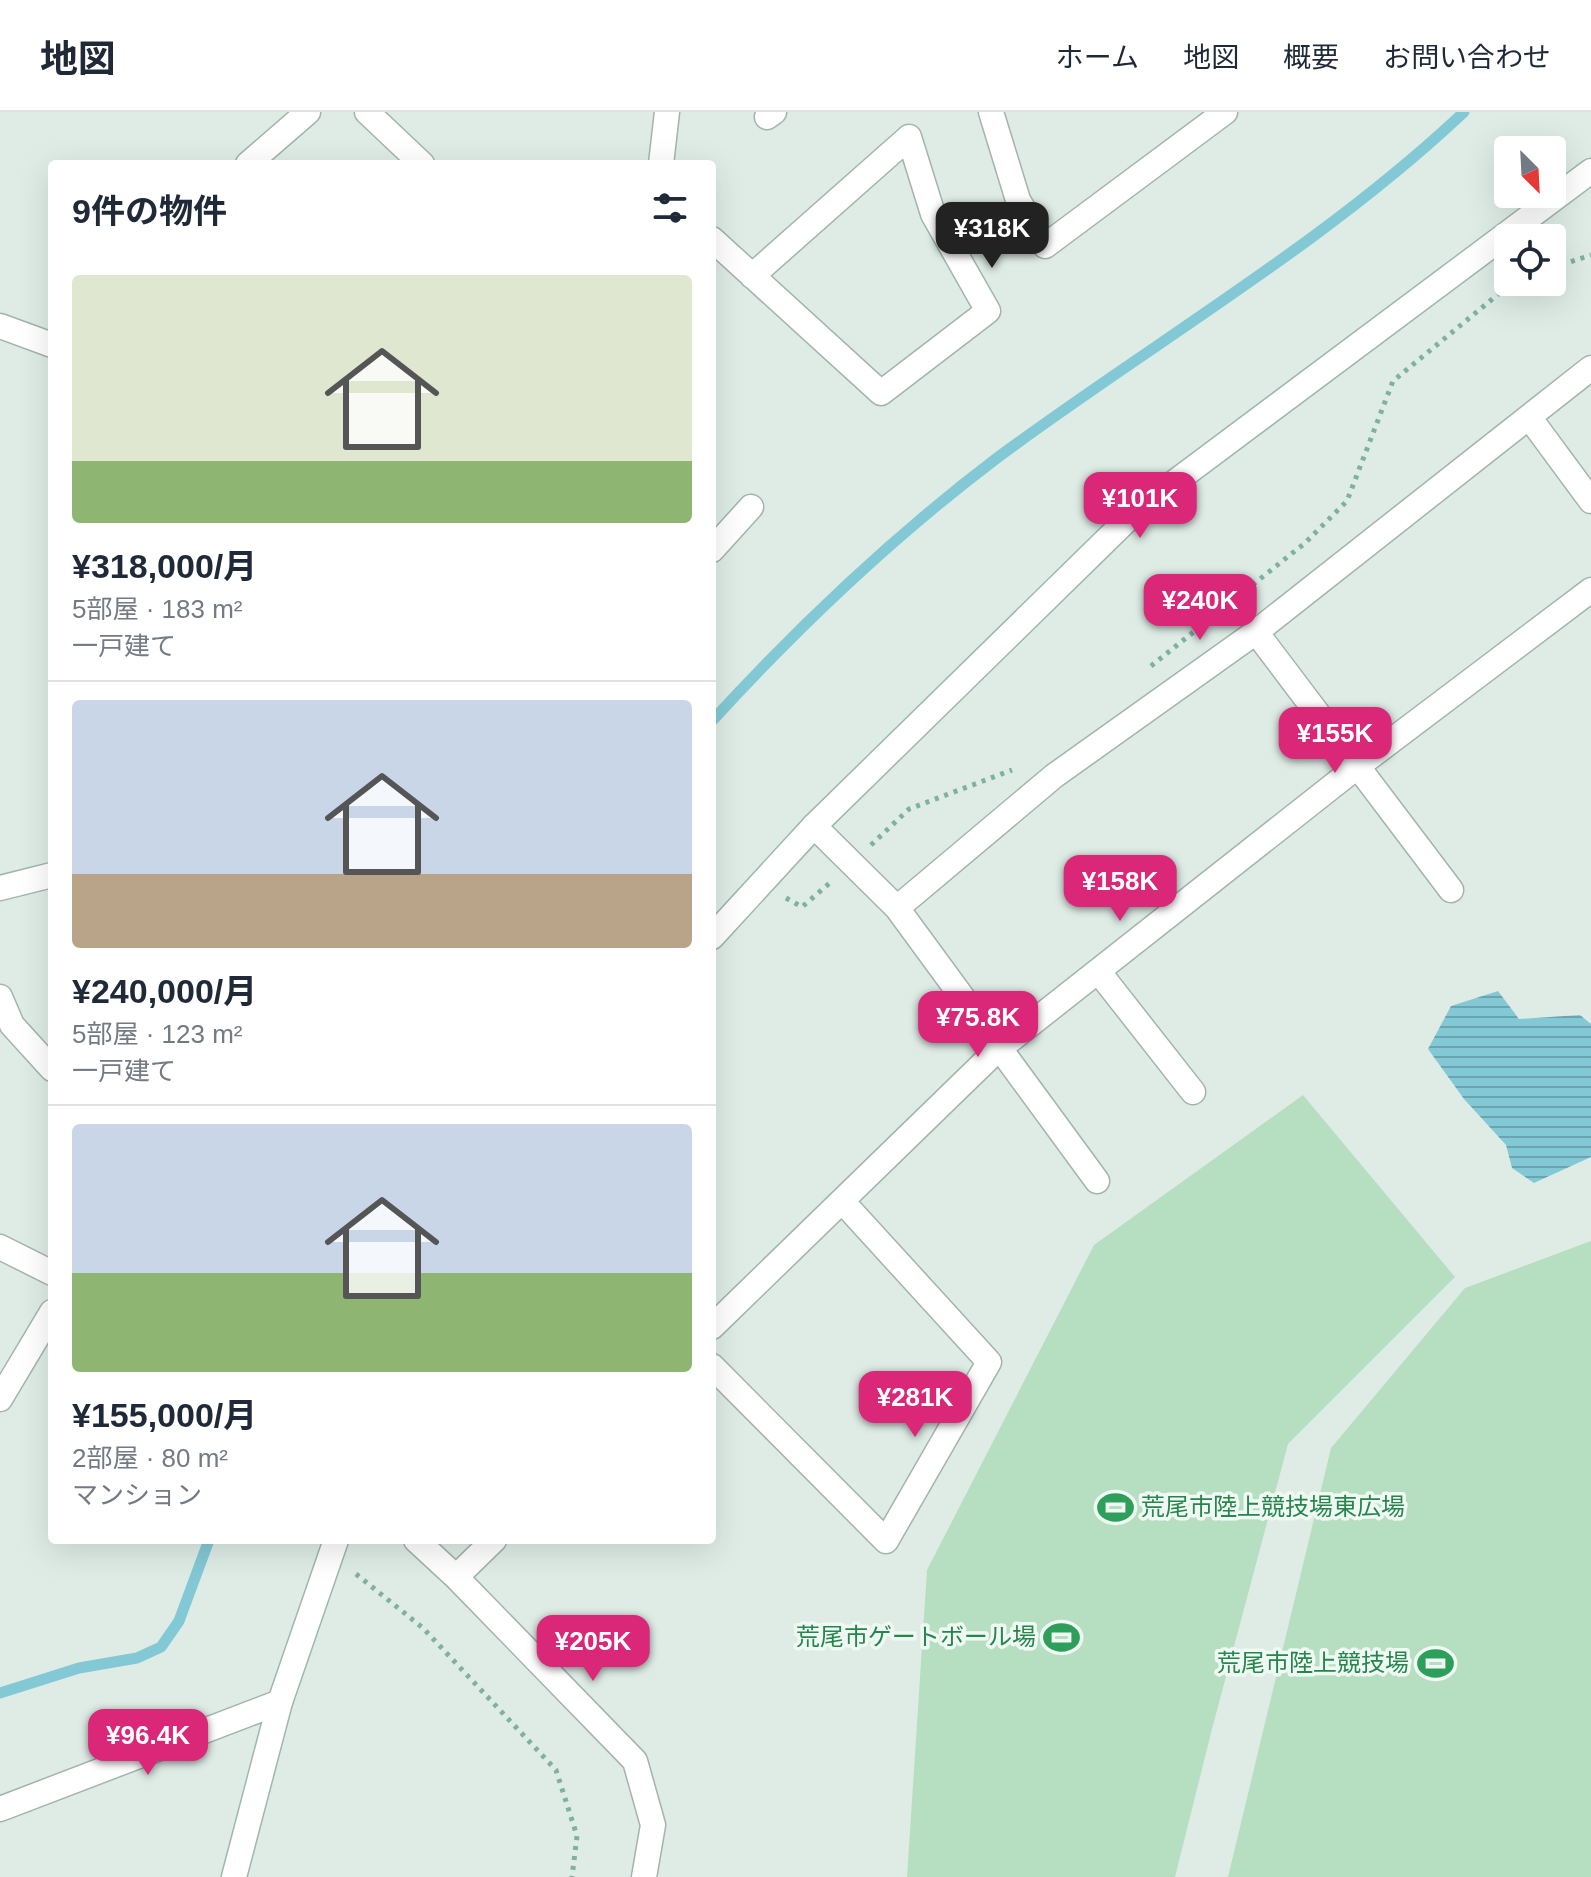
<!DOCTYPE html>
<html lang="ja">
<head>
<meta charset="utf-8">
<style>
	:root { --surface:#fff; --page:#f6f6f7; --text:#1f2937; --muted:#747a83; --line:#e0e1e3; --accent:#db2777 }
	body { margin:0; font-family:Arial,"Noto Sans JP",sans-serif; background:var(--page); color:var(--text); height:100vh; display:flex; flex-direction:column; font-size:30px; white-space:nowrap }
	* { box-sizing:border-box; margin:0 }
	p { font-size:26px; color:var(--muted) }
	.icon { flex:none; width:44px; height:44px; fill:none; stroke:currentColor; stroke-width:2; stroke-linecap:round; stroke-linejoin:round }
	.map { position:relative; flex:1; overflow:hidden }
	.panel { position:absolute; left:48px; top:48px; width:668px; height:1384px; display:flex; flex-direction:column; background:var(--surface); border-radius:8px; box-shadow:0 8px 32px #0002 }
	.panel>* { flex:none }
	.needle { width:52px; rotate:156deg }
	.tools { position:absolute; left:1494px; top:24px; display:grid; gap:16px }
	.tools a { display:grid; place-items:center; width:72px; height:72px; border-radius:8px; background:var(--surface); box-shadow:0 8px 32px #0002; font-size:40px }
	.price { position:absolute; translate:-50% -68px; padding:0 18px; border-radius:16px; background:var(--accent); color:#fff; font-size:26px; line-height:52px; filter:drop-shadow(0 2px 4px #0008) }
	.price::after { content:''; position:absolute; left:50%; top:48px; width:24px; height:18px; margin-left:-12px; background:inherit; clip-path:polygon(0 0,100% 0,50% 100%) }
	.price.current { background:#222; color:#fff }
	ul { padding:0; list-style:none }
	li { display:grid; align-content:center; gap:16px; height:424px; padding:0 24px }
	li+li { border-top:2px solid var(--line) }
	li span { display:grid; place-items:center; height:248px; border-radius:8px; color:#555 }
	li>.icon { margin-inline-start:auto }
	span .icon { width:144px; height:144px; fill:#fffc; stroke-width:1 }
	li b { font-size:34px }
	h2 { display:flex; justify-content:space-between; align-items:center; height:96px; padding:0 24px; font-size:34px }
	header { display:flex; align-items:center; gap:48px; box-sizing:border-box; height:112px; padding:0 40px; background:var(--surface); border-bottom:2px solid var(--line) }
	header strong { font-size:38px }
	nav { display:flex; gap:44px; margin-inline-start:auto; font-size:28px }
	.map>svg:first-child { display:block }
	.green { fill:#b6dfc1 }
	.water { fill:url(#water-rules) }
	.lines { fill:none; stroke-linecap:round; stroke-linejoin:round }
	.stream { stroke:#83c9d5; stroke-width:11 }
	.street-casing { stroke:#a2b4ad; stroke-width:27 }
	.secondary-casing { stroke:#9db8ae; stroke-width:27 }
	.path { stroke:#7db1a1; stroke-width:5; stroke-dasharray:4 6; stroke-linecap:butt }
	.street { stroke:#fff; stroke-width:24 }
	.secondary { stroke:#fff; stroke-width:24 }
	.labels { text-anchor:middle; stroke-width:7; stroke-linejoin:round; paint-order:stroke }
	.leisure-label { font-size:24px; fill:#27864d; stroke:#f0f8f4; text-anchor:end }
</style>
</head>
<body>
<header>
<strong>地図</strong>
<nav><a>ホーム</a><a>地図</a><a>概要</a><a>お問い合わせ</a></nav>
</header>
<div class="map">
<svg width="1591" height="1765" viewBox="0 0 1591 1765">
	<defs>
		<pattern id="water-rules" width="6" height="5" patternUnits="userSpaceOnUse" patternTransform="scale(2)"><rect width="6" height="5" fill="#83c9d5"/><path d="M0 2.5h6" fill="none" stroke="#6ba4ae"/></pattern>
	</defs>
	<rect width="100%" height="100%" fill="#dfece6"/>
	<!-- green -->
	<path class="green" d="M1303,983L1455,1165L1288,1332L1212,1617L1175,1765H907L927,1458L1094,1133Z
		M1591,1129V1765H1228L1331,1336L1465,1176Z"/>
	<!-- water -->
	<path class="water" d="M1498,879L1519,907L1580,903L1591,912V1045L1534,1071L1512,1056L1506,1033L1464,987L1428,937L1451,894Z"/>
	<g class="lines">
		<!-- stream -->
		<path class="stream" d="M712,609C799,514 894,424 997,346C1152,231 1323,133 1464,0
			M0,1581L79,1556L137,1546L161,1535L179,1509L209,1428"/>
		<defs>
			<path id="street" d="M367,0L422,52
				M991,0L1018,88L1045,134L1225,0
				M767,5L774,0
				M248,52L308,0
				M661,52L667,0
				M712,127L881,281L988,199L933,102L909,25L752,164
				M0,214L52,233
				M1529,305L1591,389
				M712,438L751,395
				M1256,520L1451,778
				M814,714L897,796L1054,664L1256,520L1591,256
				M0,776L52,763
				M897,796L1097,1069
				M1098,859L1193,980
				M0,885L12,913L52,957
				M0,1135L52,1161
				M712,1215L994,941L1358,654L1591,478
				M712,1254L886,1429L989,1250L842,1089
				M0,1287L52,1200
				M416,1428L456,1465L635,1649L653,1713L644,1765
				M456,1465L494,1428
				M0,1697L280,1590"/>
			<path id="secondary" d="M712,825L814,714L1136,399L1591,59
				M234,1765L280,1590L336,1428"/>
		</defs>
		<!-- street casing -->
		<use href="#street" class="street-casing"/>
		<!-- secondary casing -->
		<use href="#secondary" class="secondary-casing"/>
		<!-- path -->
		<path class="path" d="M1552,156L1591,143
			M1151,554L1305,431L1347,389L1393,269L1513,170
			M871,733L909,697L1012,658
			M786,786L802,795L832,769
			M356,1462L423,1516L556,1658L577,1724L572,1765"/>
		<!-- street -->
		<use href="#street" class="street"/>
		<!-- secondary -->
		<use href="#secondary" class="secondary"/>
	</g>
	<!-- icons -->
	<defs>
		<symbol id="stadium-bare" viewBox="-9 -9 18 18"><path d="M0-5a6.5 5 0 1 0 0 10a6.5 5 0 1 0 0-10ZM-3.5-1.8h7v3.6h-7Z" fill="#2e9e5b" stroke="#f0f8f4" stroke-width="2.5" paint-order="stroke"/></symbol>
	</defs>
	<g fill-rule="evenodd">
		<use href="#stadium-bare" x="1090" y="1370" width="51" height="51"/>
		<use href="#stadium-bare" x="1036" y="1500" width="51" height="51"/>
		<use href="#stadium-bare" x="1410" y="1526" width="51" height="51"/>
	</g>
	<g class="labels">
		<!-- leisure labels -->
		<g class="leisure-label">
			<text x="1141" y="1403" text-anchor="start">荒尾市陸上競技場東広場</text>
			<text x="1036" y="1533">荒尾市ゲートボール場</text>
			<text x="1409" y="1559">荒尾市陸上競技場</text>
		</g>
	</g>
</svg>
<div class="tools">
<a><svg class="needle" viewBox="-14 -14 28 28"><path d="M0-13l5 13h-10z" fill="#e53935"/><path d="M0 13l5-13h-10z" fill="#747a83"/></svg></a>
<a><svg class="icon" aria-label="locate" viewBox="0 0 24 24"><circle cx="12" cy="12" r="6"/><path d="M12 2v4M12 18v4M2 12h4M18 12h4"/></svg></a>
</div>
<b class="price current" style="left:992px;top:158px">¥318K</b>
<b class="price" style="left:1140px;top:428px">¥101K</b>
<b class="price" style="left:1200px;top:530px">¥240K</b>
<b class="price" style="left:1335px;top:663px">¥155K</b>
<b class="price" style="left:1120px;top:811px">¥158K</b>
<b class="price" style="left:978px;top:947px">¥75.8K</b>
<b class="price" style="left:915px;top:1327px">¥281K</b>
<b class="price" style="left:593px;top:1571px">¥205K</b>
<b class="price" style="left:148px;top:1665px">¥96.4K</b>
<section class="panel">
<h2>9件の物件<svg class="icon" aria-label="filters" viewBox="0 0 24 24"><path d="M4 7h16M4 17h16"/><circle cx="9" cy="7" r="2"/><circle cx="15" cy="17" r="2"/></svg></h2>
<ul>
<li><span style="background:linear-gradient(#dfe7d0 75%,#8fb573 0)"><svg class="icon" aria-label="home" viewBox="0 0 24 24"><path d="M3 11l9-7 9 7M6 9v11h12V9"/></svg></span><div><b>¥318,000/月</b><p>5部屋 · 183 m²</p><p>一戸建て</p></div></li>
<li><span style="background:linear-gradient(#c9d6e8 70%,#b9a48a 0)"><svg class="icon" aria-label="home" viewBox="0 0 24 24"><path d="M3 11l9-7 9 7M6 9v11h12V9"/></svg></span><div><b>¥240,000/月</b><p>5部屋 · 123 m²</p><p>一戸建て</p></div></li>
<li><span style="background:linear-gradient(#c9d6e8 60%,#8fb573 0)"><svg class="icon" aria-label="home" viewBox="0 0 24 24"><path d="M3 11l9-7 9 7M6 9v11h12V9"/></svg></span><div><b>¥155,000/月</b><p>2部屋 · 80 m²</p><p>マンション</p></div></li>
</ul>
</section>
</div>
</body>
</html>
